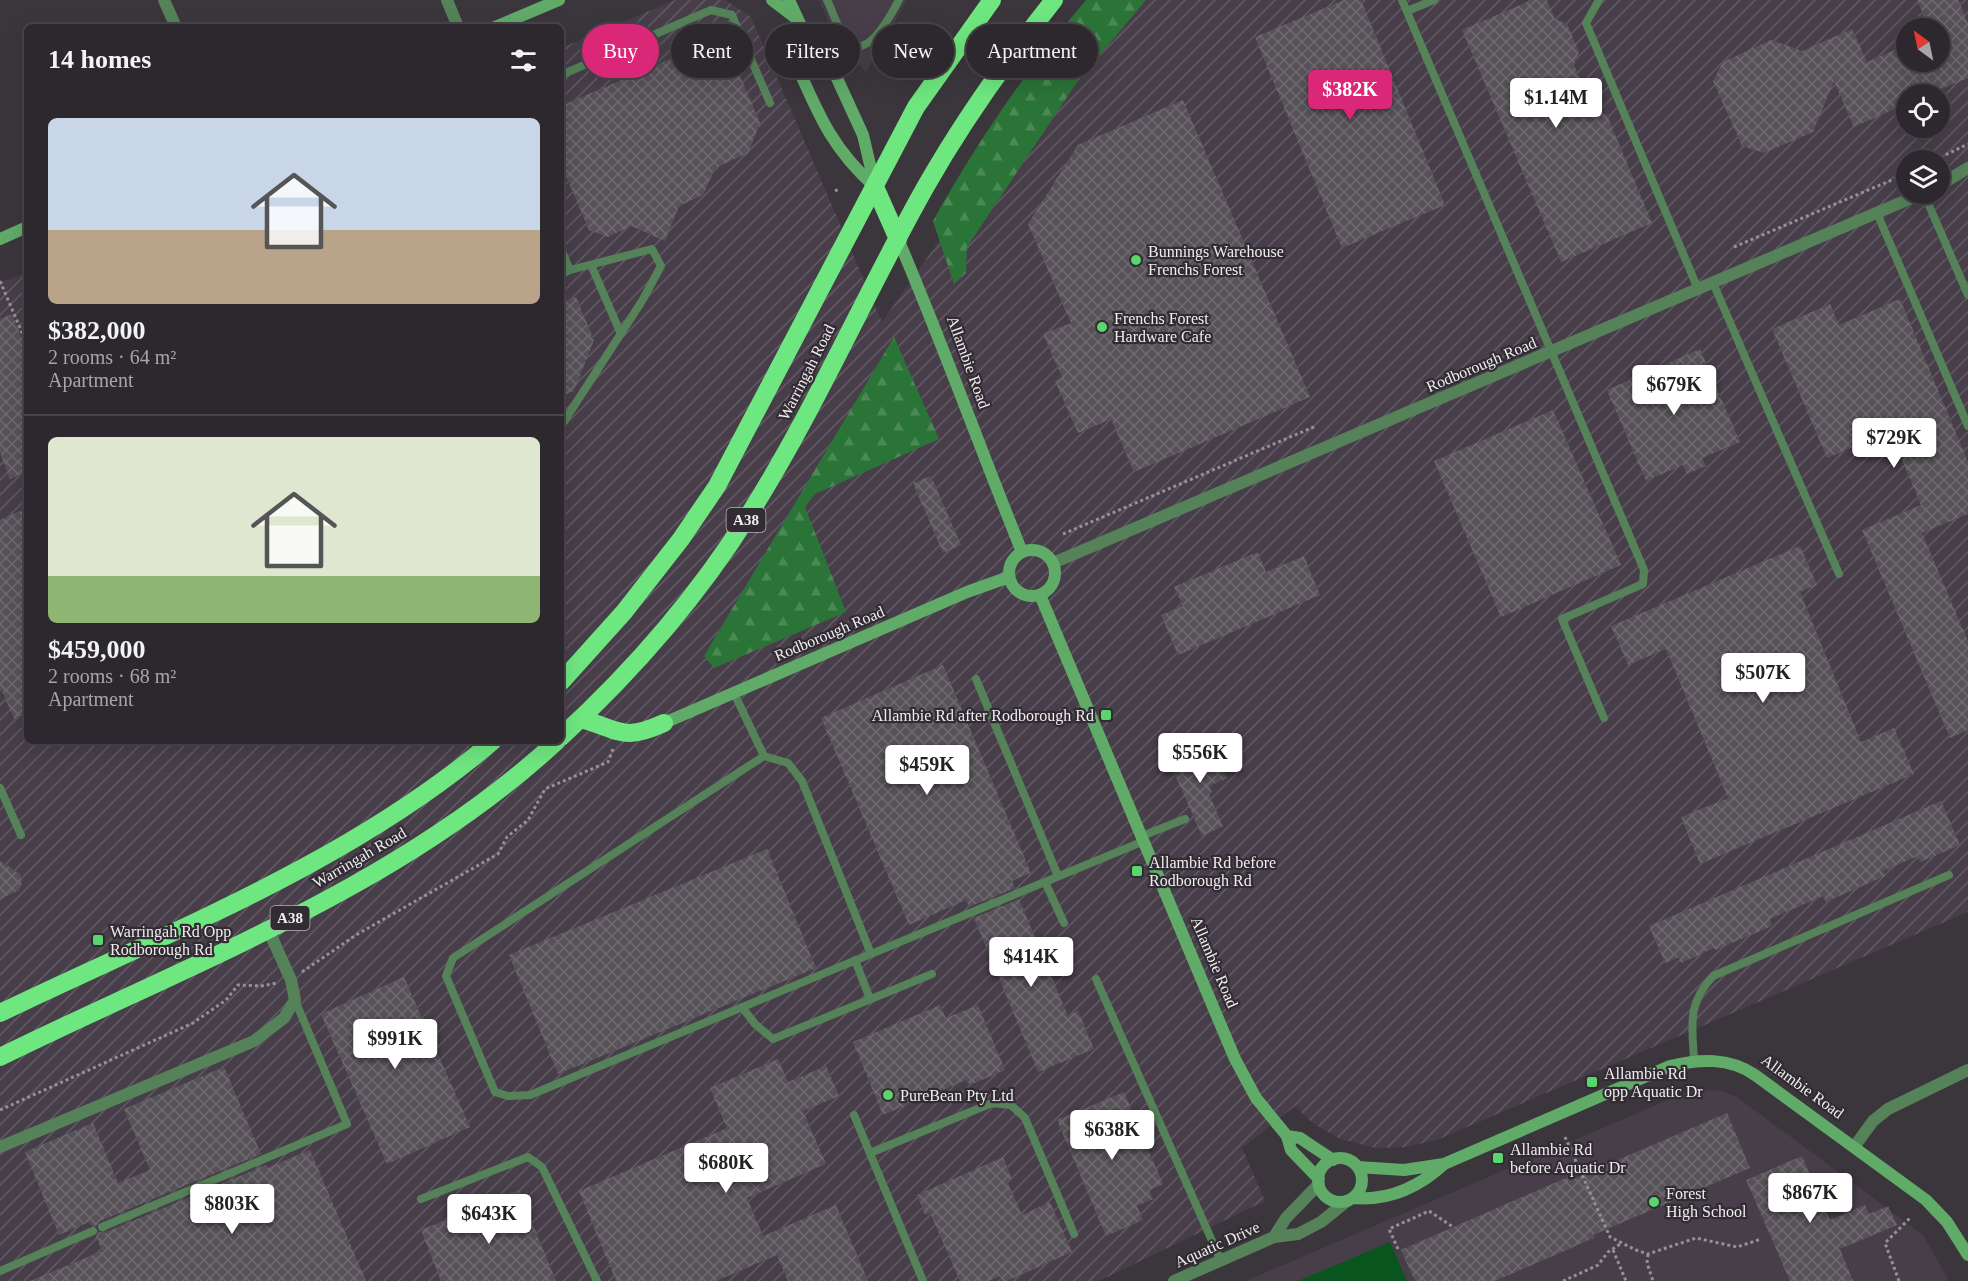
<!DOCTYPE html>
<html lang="en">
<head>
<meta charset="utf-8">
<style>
	:root { --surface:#2c282d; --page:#343035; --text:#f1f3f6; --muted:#a6a6aa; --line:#484449; --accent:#db2777 }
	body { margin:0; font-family:Georgia,serif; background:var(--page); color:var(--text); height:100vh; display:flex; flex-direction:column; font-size:22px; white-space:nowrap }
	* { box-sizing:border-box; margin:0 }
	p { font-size:20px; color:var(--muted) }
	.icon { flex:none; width:33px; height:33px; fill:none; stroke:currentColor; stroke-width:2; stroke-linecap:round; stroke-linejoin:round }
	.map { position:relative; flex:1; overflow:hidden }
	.side { position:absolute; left:24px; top:24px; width:540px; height:720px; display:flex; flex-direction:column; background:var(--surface); border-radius:9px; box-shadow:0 6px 24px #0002,0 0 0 2px var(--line) }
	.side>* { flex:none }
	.hud { position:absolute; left:582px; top:24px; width:570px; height:54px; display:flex; gap:12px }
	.needle { width:39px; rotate:327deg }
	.controls { position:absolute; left:1896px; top:18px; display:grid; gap:12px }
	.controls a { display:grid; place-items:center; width:54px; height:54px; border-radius:50%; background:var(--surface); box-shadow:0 6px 24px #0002,0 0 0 2px var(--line); font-size:30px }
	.price { position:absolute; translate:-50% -51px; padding:0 14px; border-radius:6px; background:#fff; color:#222; font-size:20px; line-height:39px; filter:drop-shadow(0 2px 3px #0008) }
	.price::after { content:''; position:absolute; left:50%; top:36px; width:18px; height:14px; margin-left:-9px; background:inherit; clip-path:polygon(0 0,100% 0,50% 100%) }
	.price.current { background:var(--accent); color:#fff }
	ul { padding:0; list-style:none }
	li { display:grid; align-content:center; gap:12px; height:318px; padding:0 24px }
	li+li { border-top:2px solid var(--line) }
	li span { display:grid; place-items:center; height:186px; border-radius:9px; color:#555 }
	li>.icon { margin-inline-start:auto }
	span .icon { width:108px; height:108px; fill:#fffc; stroke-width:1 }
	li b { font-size:26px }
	h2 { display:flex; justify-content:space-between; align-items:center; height:72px; padding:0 24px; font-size:26px }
	.chip { padding:0 21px; border-radius:27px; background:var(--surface); box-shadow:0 6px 24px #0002,0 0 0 2px var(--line); font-size:21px; line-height:54px }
	.chip.current { background:var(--accent); color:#fff }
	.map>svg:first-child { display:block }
	.built { fill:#473e4a }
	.industrial { fill:url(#industrial-furrows); fill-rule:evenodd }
	.forest { fill:url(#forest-firs) }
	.park { fill:#0a541d }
	.building { fill:url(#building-cross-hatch) }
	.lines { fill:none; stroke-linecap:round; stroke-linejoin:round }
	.path { stroke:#959196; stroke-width:3; stroke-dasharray:3 3; stroke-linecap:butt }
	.lane { stroke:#558259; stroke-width:8 }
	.street { stroke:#558259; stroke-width:12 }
	.secondary { stroke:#61ab69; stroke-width:12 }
	.highway { stroke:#6fe780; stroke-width:18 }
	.poi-dot { fill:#5bd56e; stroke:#312c32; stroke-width:2 }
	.labels { text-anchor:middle; stroke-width:4.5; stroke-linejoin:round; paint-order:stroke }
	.shield { fill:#312c32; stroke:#b7b3b8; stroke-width:1.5 }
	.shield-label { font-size:15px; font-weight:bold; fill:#f0edf1 }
	.poi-label { font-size:16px; fill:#f0edf1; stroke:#312c32; text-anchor:start }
	.street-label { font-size:16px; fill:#f0edf1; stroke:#312c32 }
</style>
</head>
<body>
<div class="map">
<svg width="1968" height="1281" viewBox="0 0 1968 1281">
	<defs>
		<pattern id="industrial-furrows" width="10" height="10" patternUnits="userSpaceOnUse" patternTransform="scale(1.5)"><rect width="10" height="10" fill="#473e4a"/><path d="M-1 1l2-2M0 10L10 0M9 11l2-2" fill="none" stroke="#625a65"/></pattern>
		<pattern id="forest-firs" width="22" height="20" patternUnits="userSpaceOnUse" patternTransform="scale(1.5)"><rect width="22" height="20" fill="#2b7437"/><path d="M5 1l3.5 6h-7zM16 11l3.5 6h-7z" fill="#4a8854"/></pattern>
		<pattern id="building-cross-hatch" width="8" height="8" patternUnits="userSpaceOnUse" patternTransform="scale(1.5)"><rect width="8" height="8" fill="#575158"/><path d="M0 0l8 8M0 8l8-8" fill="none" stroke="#6f6a70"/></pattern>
	</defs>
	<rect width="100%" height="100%" fill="#3b363c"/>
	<!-- built -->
	<path class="built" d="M819,0H907L866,72L838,43Z
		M1694,1089L1721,1091L1737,1097L1923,1235L1949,1281H1246Z"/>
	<!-- industrial -->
	<path class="industrial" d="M675,0H725L751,17L882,322L1108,0H1968V912L1439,1139L1408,1147L1376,1148L1340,1139L1311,1122L1295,1106L1242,1148L1265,1201L1099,1281H0V283L27,272V741H561V48ZM1906,28H1940V62H1906ZM1906,94H1940V128H1906ZM1906,160H1940V194H1906Z"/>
	<!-- forest -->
	<path class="forest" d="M1086,0H1146L1077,82L967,247L966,273L954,284L933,221C976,144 1028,67 1086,0Z
		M894,337L939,439L815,494L805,507L846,612L714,668L704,656Z"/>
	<!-- park -->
	<path class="park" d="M1390,1242L1407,1281H1298Z"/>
	<!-- building -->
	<path class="building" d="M1344,0H1361L1445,205L1342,248L1255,37Z
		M1532,0H1547L1555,19L1567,24L1579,52L1574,65L1593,110L1607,115L1652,223L1561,262L1462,30Z
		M1917,0H1958L1968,23V78L1929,94H1906V104L1854,127L1834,81L1813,132L1764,153L1742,146L1713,81L1723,62L1771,40L1802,51L1852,29L1867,62L1906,45V62H1940V28H1929Z
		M723,36L760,123L748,153L715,168L703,195L679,206L665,241L631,226L608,237L589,230L561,164V106Z
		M1183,100L1310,397L1134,472L1111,419L1078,433L1055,381L1062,377L1043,334L1071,323L1028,224L1078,145Z
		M576,297L594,340L574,391L561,396V303Z
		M1900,299L1968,462V514L1922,533L1968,641V730L1950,738L1862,530L1921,505L1890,431L1827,458L1772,329L1830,304L1839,325Z
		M12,314L27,350V471L10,479L0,452V319Z
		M1700,349L1740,442L1702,458L1706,466L1687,474L1683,465L1646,481L1607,390Z
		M1553,410L1621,565L1501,617L1434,461Z
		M931,476L961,545L943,553L913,483Z
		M27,508V713L14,719L0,686V520Z
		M1800,546L1817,585L1800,592L1861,742L1894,728L1914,774L1700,864L1681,817L1728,798L1666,649L1628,665L1611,626Z
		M1258,552L1266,572L1304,556L1320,595L1178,655L1161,615L1183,606L1174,587Z
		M943,665L1031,873L1012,881L1015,888L969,907L966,900L909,925L821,718Z
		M1212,742L1227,778L1209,786L1212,792L1209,794L1223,826L1202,836L1169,761Z
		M1941,801L1960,845L1920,862L1918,856L1883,871L1885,876L1826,902L1823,896L1770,919L1772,926L1715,950L1714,948L1681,963L1679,957L1665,963L1649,926Z
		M767,849L816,968L558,1074L509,955Z
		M0,861L20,874L22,883L19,890L0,899Z
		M1019,899L1068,1016L1078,1011L1094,1049L1038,1072L974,918Z
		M404,977L470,1127L387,1164L321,1014Z
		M940,1005L946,1018L978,1005L1005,1070L970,1085L966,1080L883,1115L853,1042Z
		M778,1059L788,1082L826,1066L839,1096L803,1111L826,1164L747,1198L763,1236L836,1205L868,1281H788L777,1255L716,1281H616L579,1191L727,1128L710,1088Z
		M224,1067L261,1154L100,1221L96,1226L91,1225L89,1222L59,1235L25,1152L93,1123L118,1183L150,1170L124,1109Z
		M1124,1092L1163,1184L1149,1190L1153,1199L1137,1206L1143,1220L1106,1236L1057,1120Z
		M1727,1113L1750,1168L1593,1235L1594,1238L1495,1281H1415L1401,1250L1568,1177L1569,1181Z
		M310,1150L366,1281H30L102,1251L96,1236L99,1232L104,1233L266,1165L267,1168Z
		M1802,1156L1830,1220L1865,1205L1869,1214L1888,1206L1897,1225L1840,1249L1853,1281H1790L1746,1180Z
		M1003,1157L1012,1179L1007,1181L1022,1215L1050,1202L1072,1252L1007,1281H1003L1000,1276L989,1281H960L930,1213L925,1214L917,1195Z
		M519,1190L556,1281H441L421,1230Z"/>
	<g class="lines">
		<!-- path -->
		<path class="path" d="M1935,160L1968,144
			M835,191L839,189
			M1734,247L1906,174
			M0,281L27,344
			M1063,534L1316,426
			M302,972L356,935L498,854L507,837L528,820L545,789L608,762L613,749
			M0,1110L193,1023L226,1000L238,985L261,986L277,983
			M1565,1137L1610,1237L1636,1250L1648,1254L1696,1238L1737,1247L1761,1239
			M1398,1249L1389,1229L1429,1211L1453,1227
			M1613,1250L1626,1281
			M1648,1254L1647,1263L1653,1281
			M1563,1281L1598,1265L1608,1252L1622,1243
			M1899,1281L1885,1243L1911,1217"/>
		<!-- lane -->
		<path class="lane" d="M827,0C833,12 837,27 845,38C865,66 891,15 899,0
			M1402,0L1644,570L1643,584L1562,619L1604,718
			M1599,0L1586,23L1698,289
			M1407,11L1434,0
			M561,75L711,10L732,15L770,103
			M1924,194L1968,295
			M1877,213L1968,426
			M561,249L570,270L561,274
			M591,265L621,334
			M1713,283L1839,574
			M561,426L642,301L661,266L652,249L570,270
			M976,679L1058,876
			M733,691L764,756L453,958L446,976L495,1092L508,1096L530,1095L1144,841
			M764,756L788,763L802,781L871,954
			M0,788L21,835
			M1142,836L1185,819
			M1045,882L1064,923
			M855,960L870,999
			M1096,979L1221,1261
			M742,1007L755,1024L773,1039L932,974
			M1694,1060C1692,1025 1687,1004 1713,976L1949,875
			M854,1115L923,1281
			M870,1153L992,1103L1011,1105L1025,1118L1074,1234
			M421,1199L528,1157L542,1167L597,1281
			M102,1227L347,1124L295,1000
			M0,1271L93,1231"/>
		<!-- street -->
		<path class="street" d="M164,0L176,27
			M447,0L458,27
			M1940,185L1968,168
			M1053,563L1921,194
			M0,1147L254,1041L284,1018L295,1000L291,980L268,929
			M1854,1147L1873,1121L1888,1109L1968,1070
			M1274,1237L1286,1218L1319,1184
			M1174,1281L1274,1237L1298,1234L1321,1222L1347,1201"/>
		<!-- secondary -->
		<path class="secondary" d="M772,0L797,19
			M789,0L808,41L824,50L863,135L875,186
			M495,27L559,0
			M808,41L798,68C820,118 833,149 875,187
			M0,239L27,227
			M898,239C942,342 980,448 1022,552
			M1009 573a23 23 0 1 1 46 0a23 23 0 1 1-46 0Z
			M1040,595L1235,1059L1256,1098L1287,1136L1291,1150L1319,1179
			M664,723L967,592L1009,577
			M1287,1136L1300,1138L1333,1160
			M1318 1180a22 22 0 1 1 44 0a22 22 0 1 1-44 0Z
			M1358,1167L1404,1170L1444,1164L1670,1066C1699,1059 1729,1057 1755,1075L1926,1200L1947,1222L1968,1255
			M1353,1198C1389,1201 1418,1188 1444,1164"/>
		<!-- highway -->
		<path class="highway" d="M875,187L898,239
			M561,682L624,612L681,539L717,486L916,107L992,0
			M581,719C621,730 622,742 664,723
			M561,737C633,671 698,596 750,513C816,408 865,294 926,186C963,121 1007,59 1054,0
			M0,1013C168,932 350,863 493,741
			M0,1057C191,963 399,887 557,741"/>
	</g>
	<!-- markers -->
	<g class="poi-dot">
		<circle cx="1136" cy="260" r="6"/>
		<circle cx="1102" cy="327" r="6"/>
		<rect x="1100" y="709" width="12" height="12" rx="3"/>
		<rect x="1131" y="865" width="12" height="12" rx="3"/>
		<rect x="92" y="934" width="12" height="12" rx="3"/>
		<rect x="1586" y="1076" width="12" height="12" rx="3"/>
		<circle cx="888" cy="1095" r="6"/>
		<rect x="1492" y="1152" width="12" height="12" rx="3"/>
		<circle cx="1654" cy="1202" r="6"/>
	</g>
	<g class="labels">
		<!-- shield labels -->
		<g class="shield">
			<rect x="726.5" y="508" width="39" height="24" rx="4.5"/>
			<rect x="270.5" y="906" width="39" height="24" rx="4.5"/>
		</g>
		<g class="shield-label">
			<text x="746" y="525">A38</text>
			<text x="290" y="923">A38</text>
		</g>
		<!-- poi labels -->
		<g class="poi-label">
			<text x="1148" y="257">Bunnings Warehouse<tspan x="1148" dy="18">Frenchs Forest</tspan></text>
			<text x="1114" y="324">Frenchs Forest<tspan x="1114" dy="18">Hardware Cafe</tspan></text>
			<text x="1094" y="721" text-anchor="end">Allambie Rd after Rodborough Rd</text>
			<text x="1149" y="868">Allambie Rd before<tspan x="1149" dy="18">Rodborough Rd</tspan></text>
			<text x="110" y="937">Warringah Rd Opp<tspan x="110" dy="18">Rodborough Rd</tspan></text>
			<text x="1604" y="1079">Allambie Rd<tspan x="1604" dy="18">opp Aquatic Dr</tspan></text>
			<text x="900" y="1101">PureBean Pty Ltd</text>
			<text x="1510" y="1155">Allambie Rd<tspan x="1510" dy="18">before Aquatic Dr</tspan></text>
			<text x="1666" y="1199">Forest<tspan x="1666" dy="18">High School</tspan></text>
		</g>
		<!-- street labels -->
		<g class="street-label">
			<text transform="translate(969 362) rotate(70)" y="6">Allambie Road</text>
			<text transform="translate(1481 364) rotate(-23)" y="6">Rodborough Road</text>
			<text transform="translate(806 372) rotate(-63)" y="6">Warringah Road</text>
			<text transform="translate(829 633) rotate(-23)" y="6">Rodborough Road</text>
			<text transform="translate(359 857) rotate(-30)" y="6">Warringah Road</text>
			<text transform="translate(1215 962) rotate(67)" y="6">Allambie Road</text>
			<text transform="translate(1803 1086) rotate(36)" y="6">Allambie Road</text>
			<text transform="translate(1217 1244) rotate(-24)" y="6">Aquatic Drive</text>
		</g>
	</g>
</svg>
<div class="controls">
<a><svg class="needle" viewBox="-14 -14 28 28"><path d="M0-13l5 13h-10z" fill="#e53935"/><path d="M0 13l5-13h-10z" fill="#a6a6aa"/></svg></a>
<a><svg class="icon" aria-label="locate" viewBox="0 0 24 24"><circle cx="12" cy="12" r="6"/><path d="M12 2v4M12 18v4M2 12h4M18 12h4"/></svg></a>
<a><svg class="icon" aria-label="layers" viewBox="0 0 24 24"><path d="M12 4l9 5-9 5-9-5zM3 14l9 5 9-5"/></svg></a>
</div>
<b class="price current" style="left:1350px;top:121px">$382K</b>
<b class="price" style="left:1556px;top:129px">$1.14M</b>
<b class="price" style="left:1674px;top:416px">$679K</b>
<b class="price" style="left:1894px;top:469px">$729K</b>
<b class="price" style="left:1763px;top:704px">$507K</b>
<b class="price" style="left:1200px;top:784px">$556K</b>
<b class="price" style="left:927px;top:796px">$459K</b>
<b class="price" style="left:1031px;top:988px">$414K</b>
<b class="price" style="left:395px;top:1070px">$991K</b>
<b class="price" style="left:1112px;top:1161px">$638K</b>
<b class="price" style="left:726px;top:1194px">$680K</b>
<b class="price" style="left:1810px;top:1224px">$867K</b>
<b class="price" style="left:232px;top:1235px">$803K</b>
<b class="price" style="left:489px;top:1245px">$643K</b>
<div class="hud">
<a class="chip current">Buy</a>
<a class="chip">Rent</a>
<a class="chip">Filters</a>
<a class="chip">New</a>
<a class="chip">Apartment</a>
</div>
<section class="side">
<h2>14 homes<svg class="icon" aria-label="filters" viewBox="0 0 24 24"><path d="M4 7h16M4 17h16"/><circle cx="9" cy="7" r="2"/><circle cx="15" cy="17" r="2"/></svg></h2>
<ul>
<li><span style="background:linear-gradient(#c9d6e8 60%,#b9a48a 0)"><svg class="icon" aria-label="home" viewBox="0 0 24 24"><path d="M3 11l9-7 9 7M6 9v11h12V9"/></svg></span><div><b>$382,000</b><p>2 rooms · 64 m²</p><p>Apartment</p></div></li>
<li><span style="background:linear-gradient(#dfe7d0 75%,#8fb573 0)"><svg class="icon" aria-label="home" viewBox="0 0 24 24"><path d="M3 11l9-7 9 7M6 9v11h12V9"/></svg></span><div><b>$459,000</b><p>2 rooms · 68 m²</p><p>Apartment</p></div></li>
</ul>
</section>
</div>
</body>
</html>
